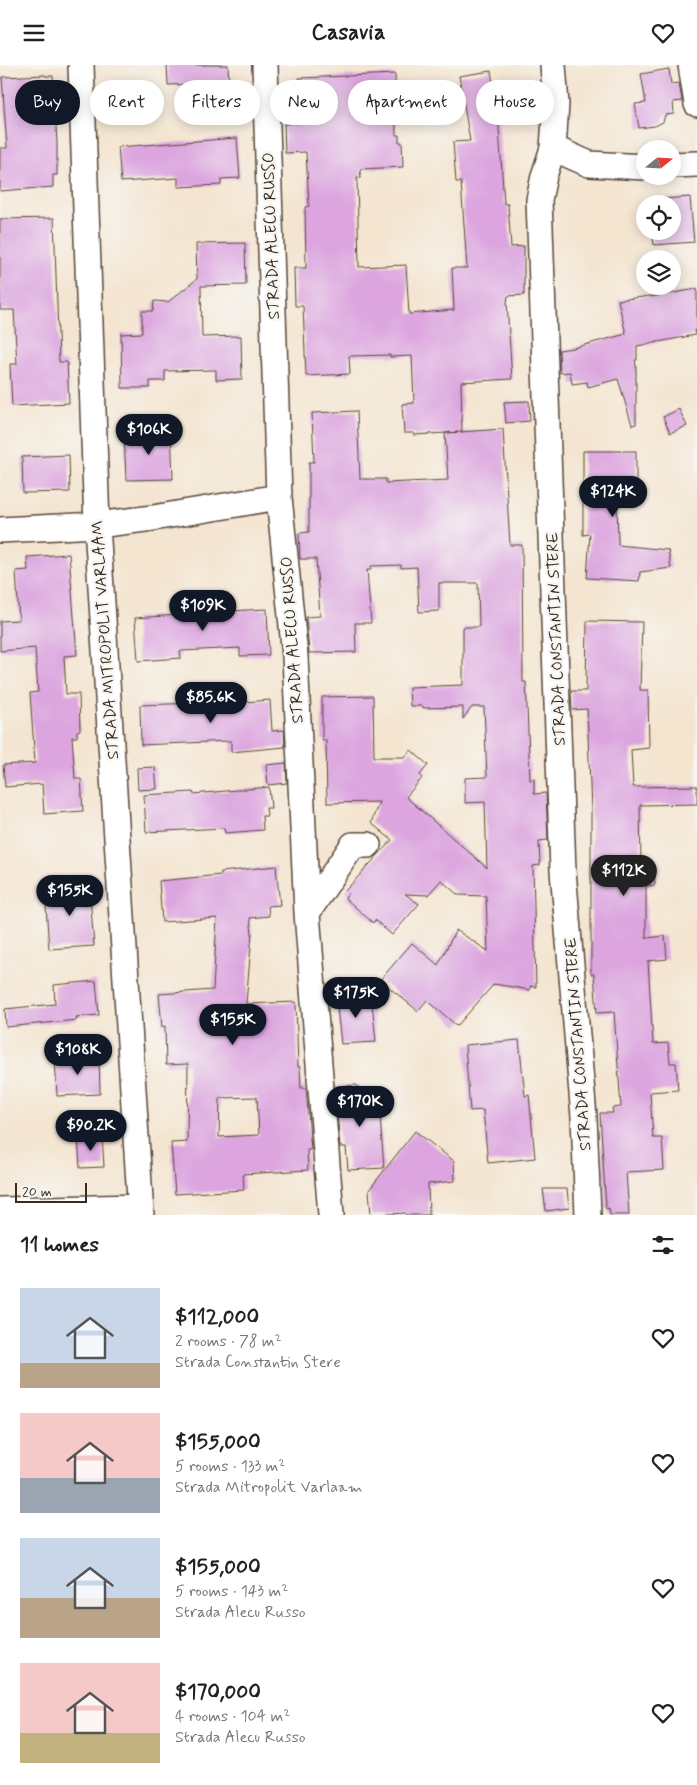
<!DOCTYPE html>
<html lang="en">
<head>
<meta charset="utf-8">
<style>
	:root { --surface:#fff; --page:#f2f2f2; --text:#222; --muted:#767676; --accent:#111827 }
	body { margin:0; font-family:Mynerve,sans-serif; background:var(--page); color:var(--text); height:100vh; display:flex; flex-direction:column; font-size:19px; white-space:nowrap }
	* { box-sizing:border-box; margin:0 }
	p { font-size:16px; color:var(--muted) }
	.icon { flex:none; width:28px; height:28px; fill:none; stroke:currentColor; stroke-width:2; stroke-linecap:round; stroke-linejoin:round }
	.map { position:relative; height:1150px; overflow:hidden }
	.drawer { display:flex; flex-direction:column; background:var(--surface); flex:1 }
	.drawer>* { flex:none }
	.guide { position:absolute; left:15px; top:15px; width:668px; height:45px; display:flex; gap:10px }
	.needle { width:32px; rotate:72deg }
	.controls { position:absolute; left:636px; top:75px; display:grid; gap:10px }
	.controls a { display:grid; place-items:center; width:45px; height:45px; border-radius:50%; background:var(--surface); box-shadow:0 2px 12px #0003; font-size:25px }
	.scale { position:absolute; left:15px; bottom:12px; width:72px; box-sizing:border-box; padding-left:5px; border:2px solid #3b2a1e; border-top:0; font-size:14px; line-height:18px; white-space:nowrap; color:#3b2a1e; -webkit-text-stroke:4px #f6f6f2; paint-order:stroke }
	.price { position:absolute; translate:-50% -42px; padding:0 11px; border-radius:18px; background:var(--accent); color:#fff; font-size:16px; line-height:32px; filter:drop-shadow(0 1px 2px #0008) }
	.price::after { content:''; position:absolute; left:50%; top:30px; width:15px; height:11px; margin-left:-8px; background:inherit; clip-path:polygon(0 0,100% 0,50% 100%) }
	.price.selected { background:#222; color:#fff }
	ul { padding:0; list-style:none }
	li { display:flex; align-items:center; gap:15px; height:125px; padding:0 20px }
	li span { display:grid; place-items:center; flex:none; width:140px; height:100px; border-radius:0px; color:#555 }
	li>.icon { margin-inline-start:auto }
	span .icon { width:60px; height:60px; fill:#fffc; stroke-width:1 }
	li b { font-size:21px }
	h2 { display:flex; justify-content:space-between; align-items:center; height:60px; padding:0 20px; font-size:21px }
	.tag { padding:0 18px; border-radius:22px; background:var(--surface); box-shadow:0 2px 12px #0003; font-size:18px; line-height:45px }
	.tag.selected { background:var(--accent); color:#fff }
	header { display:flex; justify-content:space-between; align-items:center; height:65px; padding:0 20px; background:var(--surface); font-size:22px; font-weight:700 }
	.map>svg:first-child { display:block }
	.building { fill:#dca5df; fill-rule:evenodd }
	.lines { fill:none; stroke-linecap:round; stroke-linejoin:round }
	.minor-casing { stroke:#574639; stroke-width:28 }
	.minor { stroke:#fff; stroke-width:25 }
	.labels { text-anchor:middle; stroke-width:5; stroke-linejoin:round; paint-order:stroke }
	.street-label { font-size:16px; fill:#3b2a1e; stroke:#f6f6f2 }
</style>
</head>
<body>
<header><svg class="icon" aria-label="menu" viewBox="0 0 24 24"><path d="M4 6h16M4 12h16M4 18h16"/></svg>Casavia<svg class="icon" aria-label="heart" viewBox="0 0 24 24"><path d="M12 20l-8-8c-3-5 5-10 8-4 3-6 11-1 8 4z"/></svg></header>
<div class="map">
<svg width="697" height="1150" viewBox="0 0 697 1150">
	<rect width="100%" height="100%" fill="#f6f6f2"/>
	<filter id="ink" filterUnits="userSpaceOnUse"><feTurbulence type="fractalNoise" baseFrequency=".02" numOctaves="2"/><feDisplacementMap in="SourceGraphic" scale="10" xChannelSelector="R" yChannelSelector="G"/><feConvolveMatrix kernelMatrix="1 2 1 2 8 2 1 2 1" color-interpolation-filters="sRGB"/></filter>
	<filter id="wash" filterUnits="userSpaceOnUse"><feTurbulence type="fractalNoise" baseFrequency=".0096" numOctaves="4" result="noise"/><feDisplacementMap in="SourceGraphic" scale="20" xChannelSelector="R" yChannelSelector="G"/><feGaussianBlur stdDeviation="1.12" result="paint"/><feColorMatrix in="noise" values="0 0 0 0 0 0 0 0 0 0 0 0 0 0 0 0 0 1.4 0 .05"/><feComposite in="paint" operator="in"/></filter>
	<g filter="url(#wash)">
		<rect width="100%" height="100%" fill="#f4e5d1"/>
		<g id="blocks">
			<!-- building -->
			<path class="building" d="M167,0H228L229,18L168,20Z
				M669,4L671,19L679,18L682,36L673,37L674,49L665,50L663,57L655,61L639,63L635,39L646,38L641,9Z
				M491,6L498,49L504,138L505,139H508L511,182L524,181V230L508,231L507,238L512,314L461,317L462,367L414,370V368H404L402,339L414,338L412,291L390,292V290L349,291L350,309L306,311L303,241H295L294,203H306L305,142L309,141L306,87L285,88L284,59L300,58L299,13L395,9L396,70H399V77H402L403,102L360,104L361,113H357L359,202L406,200L409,249L454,245L452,203H467L461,117H456L453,77L470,76L459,11Z
				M45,10V11H53L57,77V110H53V122L0,126V83H7L2,12Z
				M237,73L240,113L221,114V120L178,122V113L121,117L118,82Z
				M690,132L694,177L654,180L652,166H672V139H650L649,135Z
				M54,153L59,297H67L69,338L12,341L10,299H17L14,245H0V154Z
				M245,178L246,220L201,221L202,272L241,271L242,314L216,315V305L165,306V316H150V323H122L121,269L142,268V246H153L154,236L168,237L197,214L196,179Z
				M697,224V265H694L695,270L637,281V295H635L636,301V359L632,360L618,314L588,322L587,317L572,319L570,307L560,308L559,285L573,283L626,269L618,235L651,231V232Z
				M529,336L530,356L506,358L504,337Z
				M679,344L687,361L670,368L663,352Z
				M357,346L360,414H386V418L448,415L445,368L503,364L510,480H522L523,617H526L530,715L534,714V729L546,728L548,775L539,776L540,800L533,801L536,922L530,921V925L494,919L457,961L427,935L418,946L380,915L412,878L438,900L456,865L488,886L486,831L458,830L441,815L428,830L405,829L419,839L392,870L375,855L373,858L345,833L348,829L345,826L392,775L371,758L379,737L327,738L326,675H322V632L373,631L374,692H405L411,685L428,700L420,710L422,713L406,732L487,803L485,737L465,738V713L487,712L484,642H472L463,654V642L423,643V641H410L409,622L463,620V562H479L478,518H439V546L419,547L417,502L401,503V500L371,501V505H367L371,558H355L356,587L309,588L306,552L320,551L316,494H300L299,468L309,467V397H314L312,348Z
				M171,366L173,414L126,415L124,368Z
				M583,386H636V433H617L618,480L668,485L671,503L640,507L639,516L587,513L590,469L583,470Z
				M69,390L70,427L23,428L22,392Z
				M69,489L77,590L64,591L66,629H79L80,665L77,666V672H72L75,714H81L83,746L44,749L42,719L5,722L3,700L35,698L30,628L38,627L35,583L0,586V556L19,555L16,506L28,505L27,492Z
				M228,529L229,546L267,544L269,590L240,591V583L182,586L180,587L181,593L138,596L135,553L205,548L204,530Z
				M587,556L642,557L640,625H648L649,683L631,685L633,722L697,721V739L640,740L641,800H654L655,820L646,821V873L665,871L667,894L648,896L653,979L668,978L670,998H676L678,1025L650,1027L653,1073H662L664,1105L626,1107L629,1150H610L609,1143L606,1144L600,1048H613L612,1043L621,1042L614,947L597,948L594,909H591V745L587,644L572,645L571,626H586Z
				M221,630L220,639L270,635L272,666L284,665L285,682L231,687V676L141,680L140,640L198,638V631Z
				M286,698L287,718L268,720L266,700Z
				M155,702L157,724L138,725L137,703Z
				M269,722L271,743H266L267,751H262L263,765L225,768L224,763L146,767L144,730L193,727V729Z
				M276,801L280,840L268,841L269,851L250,853L252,868L246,939L296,937L298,1002H300L301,1023H306L311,1085H307L308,1105L243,1109L244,1125L175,1129L171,1078L187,1077L188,999L166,1000L165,961L162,962L159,929L213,925L217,853L162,857L159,816L221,810V807ZM257,1032L259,1070L219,1072L220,1033Z
				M89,818L94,881L49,884L46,841H52V819Z
				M96,916L99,950L76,952L77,955L6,962L5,944L55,939L54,920Z
				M371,928L376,977L341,979L336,932Z
				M519,975L525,1031L529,1030L535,1093L488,1098L483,1045L470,1046L465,980Z
				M99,991L100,1029L57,1031L55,992Z
				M356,1020L379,1038L384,1103L348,1105L346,1082H340L335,1022Z
				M415,1066L454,1096L455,1116L428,1119L429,1150H406L405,1148L371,1150L369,1125Z
				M102,1070L104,1102L80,1103L78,1072Z
				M543,1124H567L569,1143L546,1146Z"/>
		</g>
	</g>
	<g filter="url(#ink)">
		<use href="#blocks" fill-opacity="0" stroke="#574639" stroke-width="1"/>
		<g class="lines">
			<defs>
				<path id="minor" d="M81,0L97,460L141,1150
					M265,0L279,432L295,591L307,848L331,1150
					M553,0L556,39L553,83L544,111L539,135L563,806L584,1052L588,1150
					M691,0L697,39
					M553,83L589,99L645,102
					M672,100L697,99
					M0,465L97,460L153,453L279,432
					M307,848L353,780H368
					M0,1145L140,1142"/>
			</defs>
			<!-- minor casing -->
			<use href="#minor" class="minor-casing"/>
			<!-- minor -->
			<use href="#minor" class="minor"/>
		</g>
	</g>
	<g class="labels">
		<!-- street labels -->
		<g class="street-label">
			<text transform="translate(270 171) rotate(-92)" y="6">STRADA ALECU RUSSO</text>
			<text transform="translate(555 574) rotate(-92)" y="6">STRADA CONSTANTIN STERE</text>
			<text transform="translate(104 575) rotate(-94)" y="6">STRADA MITROPOLIT VARLAAM</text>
			<text transform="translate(291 575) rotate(-94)" y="6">STRADA ALECU RUSSO</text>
			<text transform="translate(577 979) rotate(-94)" y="6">STRADA CONSTANTIN STERE</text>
		</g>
	</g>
</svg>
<div class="controls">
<a><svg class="needle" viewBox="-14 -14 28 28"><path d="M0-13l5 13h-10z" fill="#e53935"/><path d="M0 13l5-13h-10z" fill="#767676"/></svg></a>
<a><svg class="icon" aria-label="locate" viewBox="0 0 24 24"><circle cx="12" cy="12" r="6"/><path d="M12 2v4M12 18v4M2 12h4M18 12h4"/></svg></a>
<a><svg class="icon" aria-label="layers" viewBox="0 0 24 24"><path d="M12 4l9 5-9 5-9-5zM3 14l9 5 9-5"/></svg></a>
</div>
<div class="scale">20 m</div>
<b class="price" style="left:149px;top:391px">$106K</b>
<b class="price" style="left:613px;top:453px">$124K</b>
<b class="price" style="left:203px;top:567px">$109K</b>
<b class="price" style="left:211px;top:659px">$85.6K</b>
<b class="price selected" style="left:624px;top:832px">$112K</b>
<b class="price" style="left:70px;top:852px">$155K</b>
<b class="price" style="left:356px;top:954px">$175K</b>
<b class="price" style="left:233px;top:981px">$155K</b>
<b class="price" style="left:78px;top:1011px">$108K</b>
<b class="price" style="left:360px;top:1063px">$170K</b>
<b class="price" style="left:91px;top:1087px">$90.2K</b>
<div class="guide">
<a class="tag selected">Buy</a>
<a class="tag">Rent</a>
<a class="tag">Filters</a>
<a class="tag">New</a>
<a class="tag">Apartment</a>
<a class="tag">House</a>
</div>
</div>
<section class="drawer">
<h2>11 homes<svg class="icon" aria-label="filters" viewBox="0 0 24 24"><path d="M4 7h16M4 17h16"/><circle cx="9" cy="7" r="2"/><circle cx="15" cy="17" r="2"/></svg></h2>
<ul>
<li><span style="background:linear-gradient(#c9d6e8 75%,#b9a48a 0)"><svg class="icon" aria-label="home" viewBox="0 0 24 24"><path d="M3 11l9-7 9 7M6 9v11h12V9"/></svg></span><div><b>$112,000</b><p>2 rooms · 78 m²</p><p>Strada Constantin Stere</p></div><svg class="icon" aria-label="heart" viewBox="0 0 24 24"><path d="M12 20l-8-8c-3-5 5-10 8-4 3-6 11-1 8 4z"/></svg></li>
<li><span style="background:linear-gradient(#f6c9c9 65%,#9aa5b1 0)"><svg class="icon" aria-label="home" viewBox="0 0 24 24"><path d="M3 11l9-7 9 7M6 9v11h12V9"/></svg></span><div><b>$155,000</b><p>5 rooms · 133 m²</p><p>Strada Mitropolit Varlaam</p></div><svg class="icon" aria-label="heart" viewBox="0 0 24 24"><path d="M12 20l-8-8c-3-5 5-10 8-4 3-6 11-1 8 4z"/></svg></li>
<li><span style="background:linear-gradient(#c9d6e8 60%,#b9a48a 0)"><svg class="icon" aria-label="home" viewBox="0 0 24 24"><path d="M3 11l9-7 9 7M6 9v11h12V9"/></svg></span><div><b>$155,000</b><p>5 rooms · 143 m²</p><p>Strada Alecu Russo</p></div><svg class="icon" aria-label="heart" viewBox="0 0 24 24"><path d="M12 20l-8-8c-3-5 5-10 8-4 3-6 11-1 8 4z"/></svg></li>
<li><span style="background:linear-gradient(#f6c9c9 70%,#c2b280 0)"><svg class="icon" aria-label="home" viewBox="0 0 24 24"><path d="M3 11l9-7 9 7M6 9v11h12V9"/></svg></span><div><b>$170,000</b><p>4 rooms · 104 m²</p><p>Strada Alecu Russo</p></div><svg class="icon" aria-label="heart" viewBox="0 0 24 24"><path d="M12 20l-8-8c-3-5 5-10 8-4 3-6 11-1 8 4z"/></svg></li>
</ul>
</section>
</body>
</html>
